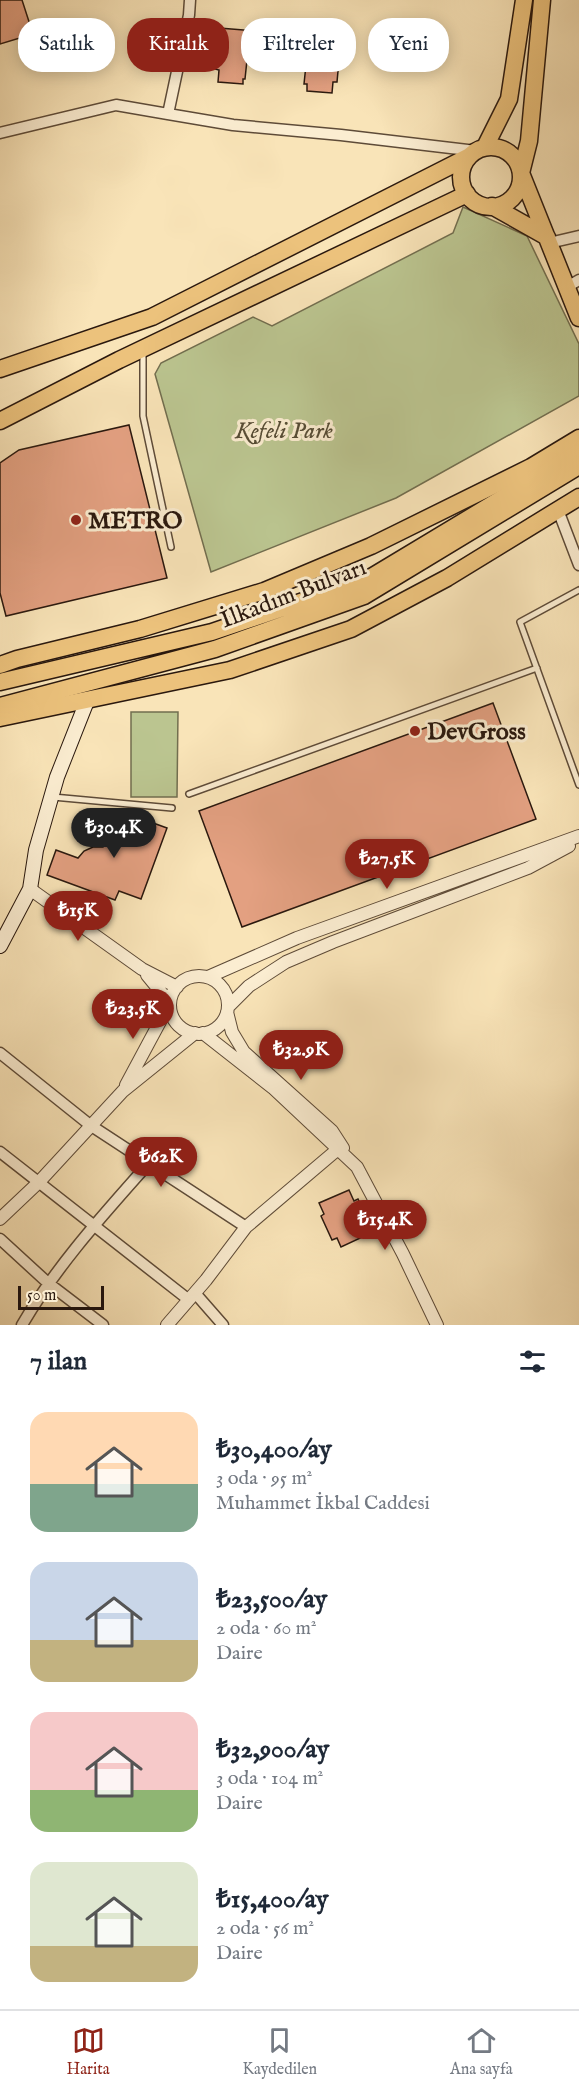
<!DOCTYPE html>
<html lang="tr">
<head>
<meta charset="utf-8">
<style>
	:root { --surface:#fff; --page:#f2f2f3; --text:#1f2937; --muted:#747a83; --line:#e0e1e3; --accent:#8f2418 }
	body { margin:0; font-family:"IM FELL English",serif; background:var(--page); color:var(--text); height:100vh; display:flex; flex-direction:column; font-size:22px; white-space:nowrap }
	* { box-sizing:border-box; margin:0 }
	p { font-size:20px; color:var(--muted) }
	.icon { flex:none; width:33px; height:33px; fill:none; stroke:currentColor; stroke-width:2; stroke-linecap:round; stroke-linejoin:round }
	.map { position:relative; height:1325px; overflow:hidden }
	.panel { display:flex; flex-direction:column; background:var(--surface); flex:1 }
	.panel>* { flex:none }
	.top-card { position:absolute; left:18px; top:18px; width:543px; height:54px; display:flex; gap:12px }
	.scale { position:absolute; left:18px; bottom:15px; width:86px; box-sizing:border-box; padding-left:6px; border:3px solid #2a180e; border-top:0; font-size:16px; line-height:21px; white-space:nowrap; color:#2a180e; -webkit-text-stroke:4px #fbedd1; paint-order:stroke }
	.price { position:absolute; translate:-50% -51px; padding:0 14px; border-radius:21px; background:var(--accent); color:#fff; font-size:20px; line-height:39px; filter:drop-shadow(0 2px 3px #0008) }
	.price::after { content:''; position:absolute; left:50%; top:36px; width:18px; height:14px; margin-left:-9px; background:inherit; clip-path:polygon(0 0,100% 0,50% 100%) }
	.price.current { background:#222; color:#fff }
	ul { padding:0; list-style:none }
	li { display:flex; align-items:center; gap:18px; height:150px; padding:0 30px }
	li span { display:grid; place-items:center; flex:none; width:168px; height:120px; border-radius:18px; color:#555 }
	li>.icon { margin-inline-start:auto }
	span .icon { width:72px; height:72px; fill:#fffc; stroke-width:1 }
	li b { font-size:26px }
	h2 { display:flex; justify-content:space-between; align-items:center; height:72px; padding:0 30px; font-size:26px }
	.tag { padding:0 21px; border-radius:24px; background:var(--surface); box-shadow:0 3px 15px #0003; font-size:21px; line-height:54px }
	.tag.current { background:var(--accent); color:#fff }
	.dock { display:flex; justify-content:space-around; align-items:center; height:84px; border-top:2px solid var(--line); background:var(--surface); font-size:16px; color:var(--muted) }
	.dock a { display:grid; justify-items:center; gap:3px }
	.dock .current { color:var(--accent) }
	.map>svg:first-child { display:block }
	.green { fill:#bbc590; stroke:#726e4f; stroke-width:1.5 }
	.building { fill:#e3a081; stroke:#2a180e; stroke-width:1.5 }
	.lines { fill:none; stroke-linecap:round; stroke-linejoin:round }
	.service-casing { stroke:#5e4b38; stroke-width:8 }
	.minor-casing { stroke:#5e4b38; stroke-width:13 }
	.tertiary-casing { stroke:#5e4b38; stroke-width:14 }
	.secondary-casing { stroke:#2a180e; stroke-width:16 }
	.primary-casing { stroke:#2a180e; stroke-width:19 }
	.trunk-casing { stroke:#2a180e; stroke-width:19 }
	.service { stroke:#fbedd1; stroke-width:5 }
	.minor { stroke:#fbedd1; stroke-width:10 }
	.tertiary { stroke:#fbedd1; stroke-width:12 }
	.secondary { stroke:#fbedd1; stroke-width:14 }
	.primary { stroke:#ecc27c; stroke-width:16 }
	.trunk { stroke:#ecc27c; stroke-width:16 }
	.poi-dot { fill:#8f2418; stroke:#fbedd1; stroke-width:2 }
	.labels { text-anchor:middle; stroke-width:6; stroke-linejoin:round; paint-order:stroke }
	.park-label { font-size:24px; font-style:italic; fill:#564c35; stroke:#fbedd1 }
	.poi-label { font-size:24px; font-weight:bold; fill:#2a180e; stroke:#fbedd1; text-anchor:start }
	.street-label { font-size:24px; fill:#2a180e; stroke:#fbedd1 }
</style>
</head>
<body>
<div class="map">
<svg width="579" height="1325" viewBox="0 0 579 1325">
	<rect width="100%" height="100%" fill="#f9e4b8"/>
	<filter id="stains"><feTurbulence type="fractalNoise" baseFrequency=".00333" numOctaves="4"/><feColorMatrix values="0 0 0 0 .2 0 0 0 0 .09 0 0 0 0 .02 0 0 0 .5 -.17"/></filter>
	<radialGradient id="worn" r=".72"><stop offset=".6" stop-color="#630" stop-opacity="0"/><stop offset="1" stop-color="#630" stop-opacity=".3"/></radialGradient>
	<!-- green -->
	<path class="green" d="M463,207L527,236L579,344V396L396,498L211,572L155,374L161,363L253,317L272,326L453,233Z
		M131,712H178L177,797H131Z"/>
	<!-- building -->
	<path class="building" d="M0,0H22L33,34L0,44Z
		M219,28L341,38L337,82H333L332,93L307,91V84H304L306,65L247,60L245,79H243V84L218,82L219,70L215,69Z
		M129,425L167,578L6,616L0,593V463L19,450Z
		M493,703L536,819L242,927L199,811Z
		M117,810L167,828L141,899L119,891L115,900L47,875L56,850L78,858L84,851L93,847H103Z
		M349,1190L354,1201L358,1199L369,1223L365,1225L369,1234L341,1247L337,1238L332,1240L321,1216L324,1214L319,1203Z"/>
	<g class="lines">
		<defs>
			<path id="service" d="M143,353V416L171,547
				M579,590L520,622L579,785
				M189,794L537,668
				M53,797L172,808"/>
			<path id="minor" d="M190,0L189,15L168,114L233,125L341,135L476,151
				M0,133L116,105L168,114
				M549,243L579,236
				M567,287L579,280
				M558,510L579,565
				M0,1053L90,1125L246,1227
				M0,1152L189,1300
				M0,1239L48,1283L103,1325
				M195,1293L223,1325
				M22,1325C57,1265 103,1215 149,1163"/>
			<path id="tertiary" d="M30,889L142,969L177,987
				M170 1005a29 29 0 1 1 58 0a29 29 0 1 1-58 0Z
				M208,977L297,938L579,836
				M228,1007L249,986L286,962L333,942L528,868L569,846
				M227,1012L232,1032L244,1052L332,1131L343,1148
				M203,1033L273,1088L357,1167L403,1254L437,1325
				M126,1085L170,1003L147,975
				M0,1219L39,1182L123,1091L195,1033
				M167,1325L206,1280L246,1227L338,1149"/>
			<path id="secondary" d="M0,946L30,889L36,850L57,777L87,701"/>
			<path id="primary" d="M542,0L529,141L521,173L579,318
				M485,147L509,99L524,0
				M461 177a30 30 0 1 1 60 0a30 30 0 1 1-60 0Z
				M492,206L547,237
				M0,369L152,317L468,157
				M0,421L119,360L467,194
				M0,665L17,659L140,629L264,591L371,546L531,467L579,438
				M0,718L230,670L351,629L447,578L579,497"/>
			<path id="trunk" d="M0,682L212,632L368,579L579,452
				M0,706L215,649L364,596L579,466"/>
		</defs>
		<!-- service casing -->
		<use href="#service" class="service-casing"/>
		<!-- minor casing -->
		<use href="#minor" class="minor-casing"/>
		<!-- tertiary casing -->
		<use href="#tertiary" class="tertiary-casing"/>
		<!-- secondary casing -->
		<use href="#secondary" class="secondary-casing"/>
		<!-- primary casing -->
		<use href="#primary" class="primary-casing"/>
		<!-- trunk casing -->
		<use href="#trunk" class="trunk-casing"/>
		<!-- service -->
		<use href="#service" class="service"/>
		<!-- minor -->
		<use href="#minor" class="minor"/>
		<!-- tertiary -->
		<use href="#tertiary" class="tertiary"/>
		<!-- secondary -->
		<use href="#secondary" class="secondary"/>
		<!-- primary -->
		<use href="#primary" class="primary"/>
		<!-- trunk -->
		<use href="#trunk" class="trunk"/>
	</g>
	<!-- markers -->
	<g class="poi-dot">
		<circle cx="76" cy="520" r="6"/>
		<circle cx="415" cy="731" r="6"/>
	</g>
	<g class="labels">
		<!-- park labels -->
		<g class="park-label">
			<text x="284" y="438">Kefeli Park</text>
		</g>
		<!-- poi labels -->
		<g class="poi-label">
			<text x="88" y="528">METRO</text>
			<text x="427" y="739">DevGross</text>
		</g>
		<!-- street labels -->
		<g class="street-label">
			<text transform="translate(293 593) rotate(-21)" y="8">İlkadım Bulvarı</text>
		</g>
	</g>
	<rect width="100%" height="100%" filter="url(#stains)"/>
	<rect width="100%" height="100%" fill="url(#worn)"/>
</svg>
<div class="scale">50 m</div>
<b class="price current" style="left:114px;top:859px">₺30.4K</b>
<b class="price" style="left:387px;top:890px">₺27.5K</b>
<b class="price" style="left:78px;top:942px">₺15K</b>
<b class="price" style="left:133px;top:1040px">₺23.5K</b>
<b class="price" style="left:301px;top:1081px">₺32.9K</b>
<b class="price" style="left:161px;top:1188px">₺62K</b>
<b class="price" style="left:385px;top:1251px">₺15.4K</b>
<div class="top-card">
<a class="tag">Satılık</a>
<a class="tag current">Kiralık</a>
<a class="tag">Filtreler</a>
<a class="tag">Yeni</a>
</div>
</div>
<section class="panel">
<h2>7 ilan<svg class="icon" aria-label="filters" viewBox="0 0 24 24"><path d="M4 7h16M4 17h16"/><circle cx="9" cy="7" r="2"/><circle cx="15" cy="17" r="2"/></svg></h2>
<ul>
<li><span style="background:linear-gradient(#ffd9b3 60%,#7fa58c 0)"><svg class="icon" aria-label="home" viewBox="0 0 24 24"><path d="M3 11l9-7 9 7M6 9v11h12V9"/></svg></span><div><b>₺30,400/ay</b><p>3 oda · 95 m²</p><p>Muhammet İkbal Caddesi</p></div></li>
<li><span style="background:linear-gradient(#c9d6e8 65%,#c2b280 0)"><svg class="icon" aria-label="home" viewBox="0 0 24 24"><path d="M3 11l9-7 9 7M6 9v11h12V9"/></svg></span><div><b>₺23,500/ay</b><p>2 oda · 60 m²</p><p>Daire</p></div></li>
<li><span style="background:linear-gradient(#f6c9c9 65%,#8fb573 0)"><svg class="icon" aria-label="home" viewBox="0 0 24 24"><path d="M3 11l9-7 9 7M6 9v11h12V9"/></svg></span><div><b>₺32,900/ay</b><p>3 oda · 104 m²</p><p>Daire</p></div></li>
<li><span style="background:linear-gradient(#dfe7d0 70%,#c2b280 0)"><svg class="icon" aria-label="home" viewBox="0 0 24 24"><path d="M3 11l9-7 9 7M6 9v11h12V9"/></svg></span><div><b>₺15,400/ay</b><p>2 oda · 56 m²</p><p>Daire</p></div></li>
</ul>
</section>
<nav class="dock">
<a class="current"><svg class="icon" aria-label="map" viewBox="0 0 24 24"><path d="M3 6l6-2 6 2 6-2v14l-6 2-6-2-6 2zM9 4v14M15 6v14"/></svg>Harita</a>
<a><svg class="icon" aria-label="saved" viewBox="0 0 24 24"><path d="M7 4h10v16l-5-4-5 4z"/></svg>Kaydedilen</a>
<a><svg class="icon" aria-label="home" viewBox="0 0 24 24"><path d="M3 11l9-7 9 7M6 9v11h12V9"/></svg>Ana sayfa</a>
</nav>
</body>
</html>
